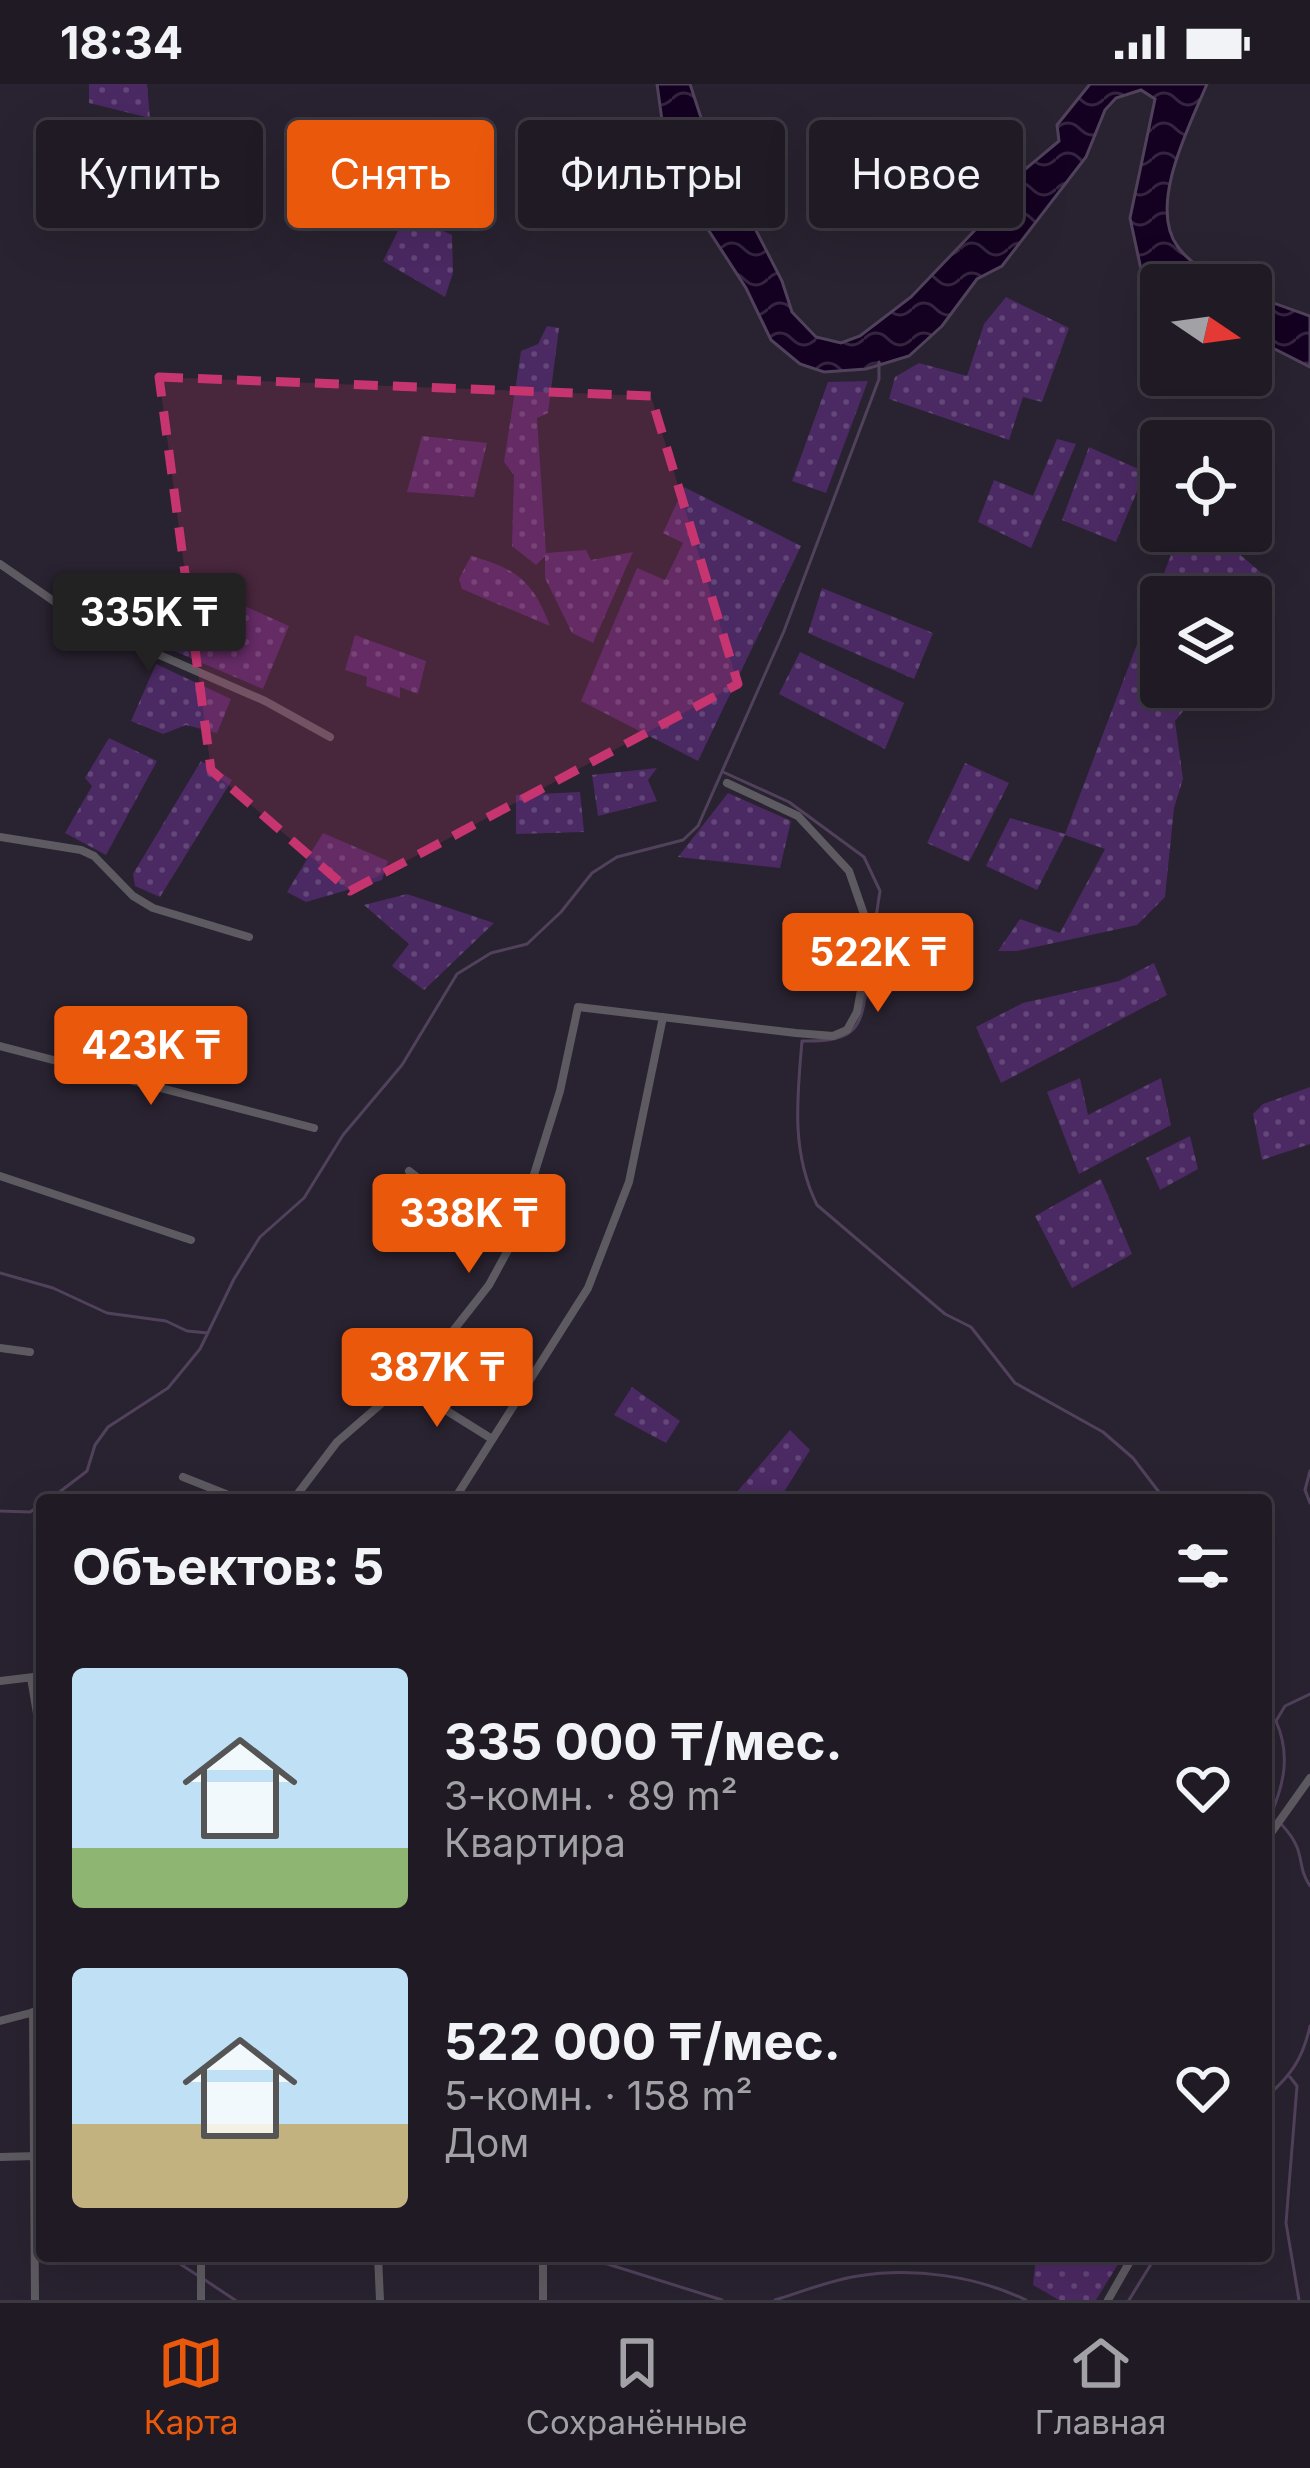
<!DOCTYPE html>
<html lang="ru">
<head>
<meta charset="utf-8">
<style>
	:root { --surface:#1f1a24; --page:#2c2731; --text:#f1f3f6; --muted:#a1a1a6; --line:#3c3841; --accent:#ea580c }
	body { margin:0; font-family:Inter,sans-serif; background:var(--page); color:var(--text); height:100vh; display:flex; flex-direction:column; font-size:45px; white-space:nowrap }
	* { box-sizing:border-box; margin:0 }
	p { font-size:39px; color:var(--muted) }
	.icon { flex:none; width:66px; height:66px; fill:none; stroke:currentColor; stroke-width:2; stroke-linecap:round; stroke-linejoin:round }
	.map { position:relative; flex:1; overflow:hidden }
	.drawer { position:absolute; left:36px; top:1410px; width:1236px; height:768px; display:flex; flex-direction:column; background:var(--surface); border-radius:12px; box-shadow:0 12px 48px #0002,0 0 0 3px var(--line) }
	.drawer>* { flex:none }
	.guide { position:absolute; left:36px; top:36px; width:1239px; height:108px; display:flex; gap:24px }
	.needle { width:78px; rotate:103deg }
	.tools { position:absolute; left:1140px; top:180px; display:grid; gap:24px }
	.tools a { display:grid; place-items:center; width:132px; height:132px; border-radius:12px; background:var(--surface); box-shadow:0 12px 48px #0002,0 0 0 3px var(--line); font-size:60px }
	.price { position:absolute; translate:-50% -102px; padding:0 27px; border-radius:12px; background:var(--accent); color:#fff; font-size:39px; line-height:78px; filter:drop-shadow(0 3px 6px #0008) }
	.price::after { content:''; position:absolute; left:50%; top:72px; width:36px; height:27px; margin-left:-18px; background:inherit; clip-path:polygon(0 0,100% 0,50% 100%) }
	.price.current { background:#222; color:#fff }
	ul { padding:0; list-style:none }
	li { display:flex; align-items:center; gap:36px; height:300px; padding:0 36px }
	li span { display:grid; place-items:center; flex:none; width:336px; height:240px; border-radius:12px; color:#555 }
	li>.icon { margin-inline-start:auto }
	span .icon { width:144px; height:144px; fill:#fffc; stroke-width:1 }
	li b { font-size:51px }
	h2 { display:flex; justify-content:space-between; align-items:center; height:144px; padding:0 36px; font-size:51px }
	.pill { padding:0 42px; border-radius:12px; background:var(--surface); box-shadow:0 12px 48px #0002,0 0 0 3px var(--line); font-size:42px; line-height:108px }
	.pill.current { background:var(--accent); color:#fff }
	.status { display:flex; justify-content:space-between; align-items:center; height:84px; padding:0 60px; background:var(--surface); direction:ltr }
	.status svg { height:33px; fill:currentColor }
	.dock { display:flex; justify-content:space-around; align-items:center; height:168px; border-top:3px solid var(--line); background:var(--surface); font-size:33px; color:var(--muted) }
	.dock a { display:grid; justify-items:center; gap:6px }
	.dock .current { color:var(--accent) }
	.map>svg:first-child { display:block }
	.park { fill:url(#park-dots) }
	.water { fill:url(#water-waves); stroke:#51425c; stroke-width:3 }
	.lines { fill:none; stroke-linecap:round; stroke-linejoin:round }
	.stream { stroke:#51425c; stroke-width:3 }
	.street { stroke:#5e5a61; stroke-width:8 }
	.marked { fill:#c63570; fill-opacity:0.2; stroke:#c63570; stroke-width:9; stroke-dasharray:24 15; stroke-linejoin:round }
</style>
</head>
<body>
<div class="status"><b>18:34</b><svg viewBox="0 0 49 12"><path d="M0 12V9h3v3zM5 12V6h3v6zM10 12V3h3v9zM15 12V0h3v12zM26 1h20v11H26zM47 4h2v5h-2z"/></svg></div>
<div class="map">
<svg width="1310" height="2216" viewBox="0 0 1310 2216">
	<defs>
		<pattern id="park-dots" width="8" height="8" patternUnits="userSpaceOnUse" patternTransform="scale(3)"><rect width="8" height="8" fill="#4b2963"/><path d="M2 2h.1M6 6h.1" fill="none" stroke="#644779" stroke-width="1.8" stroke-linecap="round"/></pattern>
		<pattern id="water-waves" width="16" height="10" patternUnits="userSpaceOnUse" patternTransform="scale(3)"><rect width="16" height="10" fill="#140121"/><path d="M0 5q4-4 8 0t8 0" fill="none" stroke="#362541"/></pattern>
	</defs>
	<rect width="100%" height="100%" fill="#292230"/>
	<!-- park -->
	<path class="park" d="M89,0H147L150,34L89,19Z
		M406,131L452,151L453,189L445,213L383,177Z
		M1006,213L1069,244L1042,318L1023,313L1009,356L889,315L895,293L919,279L967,292L984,240Z
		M547,242L559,244L548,329L537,334L546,469L586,466L591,476L633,468L593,559L572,549L545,494V472L536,481L512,462L514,391L504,378L521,267L538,260Z
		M868,297L826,409L792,397L828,298Z
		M422,352L487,359L474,413L407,408Z
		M1057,355L1076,360L1031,464L978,438L994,396L1033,412Z
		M1089,363L1145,388L1116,458L1062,436Z
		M684,403L801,462L698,677L581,617L637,484L665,496L683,459L663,449Z
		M1180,447H1212L1276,501L1210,513H1161V603H1203L1175,637L1183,695L1174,724L1165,813L1137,841L1017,867H998L1020,835L1060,849L1105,765L1065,751L1037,806L986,782L1010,734L1065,750Z
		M471,472C516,484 534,498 550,542L462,505L459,495Z
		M822,504L933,549L914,595L808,549Z
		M209,506L289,542L263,605L174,567Z
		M355,551L426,577L418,610L400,603V614L366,602L367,593L345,586Z
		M800,568L904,619L885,665L779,610Z
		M156,580L231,615L217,649L186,641L163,650L131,637Z
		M109,654L157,677L106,771L65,749L92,702L85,694Z
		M201,677L232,696L160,813L135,802L133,790Z
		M965,679L1009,699L969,778L927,759Z
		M657,684L648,696L657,717L598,732L592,691Z
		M580,708L584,748L516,750V711Z
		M728,709L791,737L780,784L678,773Z
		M323,749L388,777L382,796L306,818L287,808Z
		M407,810L494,839L424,906L392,882L409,860L364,821Z
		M1154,879L1167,911L1001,999L976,943L1023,919L1119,897Z
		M1080,994L1088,1031L1161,994L1171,1041L1079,1090L1047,1008Z
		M1310,1003V1060L1262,1076L1253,1030L1263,1020Z
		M1190,1052L1198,1085L1160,1106L1146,1074Z
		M1101,1095L1132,1170L1072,1204L1035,1132Z
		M632,1303L680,1337L666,1359L614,1331Z
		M790,1346L810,1366L779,1416H730Z
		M1036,2172H1123L1096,2216H1059L1033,2201Z"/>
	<!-- water -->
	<path class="water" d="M657,0H690L706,49L782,197L792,228L816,253L841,259L860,252L911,213L977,144L993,112L1059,57L1057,41L1090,0H1207C1190,41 1147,122 1178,163C1191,181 1212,191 1232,201H1161V205L1142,190L1130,134L1155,15L1141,6L1116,14L1105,26L1086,73L1002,182L977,195L942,242L909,272L866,285L824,288L800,280L771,256L746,204L685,110L668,80Z
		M1251,211L1310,232V283L1251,253Z"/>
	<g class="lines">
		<!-- stream -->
		<path class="stream" d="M723,688L789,718L864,773L880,807L873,853
			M869,886C861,940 864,958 802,957C797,1015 791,1068 817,1121L945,1230L971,1243L1015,1299L1103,1348L1133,1374L1165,1416
			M0,1189L53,1204L107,1229L166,1237L187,1247L208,1249
			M1310,1387L1305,1406L1310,1419
			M49,1416L87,1387L95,1361L108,1343L168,1304L200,1265L234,1195L260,1153L304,1114L343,1051L402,981L457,890L491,869L527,860L561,828L592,789L617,773L683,756L698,742L784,547L879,295V278
			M0,1427L30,1428L42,1420
			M1266,1717L1271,1730
			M1271,1730C1285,1698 1290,1669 1276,1637L1285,1622L1310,1610
			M1282,1741C1308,1769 1295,1780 1310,1802
			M1290,1993L1297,2002L1286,2139L1299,2216
			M1266,2013C1291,1992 1303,1974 1310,1942
			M168,2172L197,2191
			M582,2172L722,2216
			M205,2196L235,2216
			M775,2216C802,2208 830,2196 858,2192C914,2183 976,2192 1026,2216
			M1129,2216L1156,2172"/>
		<!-- street -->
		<path class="street" d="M0,480L84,538L265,617L330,653
			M0,753L81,766L94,772L133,812L153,824L249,853
			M0,962L314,1044
			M409,1087L509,1165
			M0,1092L191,1156
			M0,1264L30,1268
			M398,1304L436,1320L492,1355
			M183,1393L241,1416
			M293,1416L337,1358L427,1280L489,1201L514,1155L560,1007L578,923L796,949L833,952L847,946L857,928L870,857L867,839L849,787L798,732L727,699
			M454,1416L588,1204L629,1098L663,933
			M31,1594L42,1659
			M0,1597L42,1592
			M1266,1756L1310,1694
			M33,1928L35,2216
			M0,1937L42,1926
			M0,2073L36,2072
			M378,2172L380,2216
			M543,2172V2216
			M201,2216V2172
			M1108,2216L1133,2172"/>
	</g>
	<!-- marked area -->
	<path class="marked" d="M159,293L651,312L738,600L350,807L211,686Z"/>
</svg>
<div class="tools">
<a><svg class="needle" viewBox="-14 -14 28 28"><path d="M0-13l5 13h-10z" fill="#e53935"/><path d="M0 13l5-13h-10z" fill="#a1a1a6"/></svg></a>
<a><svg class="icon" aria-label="locate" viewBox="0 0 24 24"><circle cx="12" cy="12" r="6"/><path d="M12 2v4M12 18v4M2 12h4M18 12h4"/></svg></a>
<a><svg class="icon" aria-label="layers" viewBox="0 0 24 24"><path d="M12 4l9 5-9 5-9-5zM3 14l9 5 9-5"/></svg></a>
</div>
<b class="price current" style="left:149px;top:591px">335K ₸</b>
<b class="price" style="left:878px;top:931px">522K ₸</b>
<b class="price" style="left:151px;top:1024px">423K ₸</b>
<b class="price" style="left:469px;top:1192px">338K ₸</b>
<b class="price" style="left:437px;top:1346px">387K ₸</b>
<div class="guide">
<a class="pill">Купить</a>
<a class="pill current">Снять</a>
<a class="pill">Фильтры</a>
<a class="pill">Новое</a>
</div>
<section class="drawer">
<h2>Объектов: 5<svg class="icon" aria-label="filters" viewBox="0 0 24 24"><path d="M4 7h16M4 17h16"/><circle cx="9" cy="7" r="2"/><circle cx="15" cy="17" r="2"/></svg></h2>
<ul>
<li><span style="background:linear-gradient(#bfe0f5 75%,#8fb573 0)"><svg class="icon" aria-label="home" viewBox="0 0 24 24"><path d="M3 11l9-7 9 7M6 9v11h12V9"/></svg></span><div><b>335 000 ₸/мес.</b><p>3-комн. · 89 m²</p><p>Квартира</p></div><svg class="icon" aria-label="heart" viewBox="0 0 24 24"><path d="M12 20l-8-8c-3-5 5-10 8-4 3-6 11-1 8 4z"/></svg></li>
<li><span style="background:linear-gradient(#bfe0f5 65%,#c2b280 0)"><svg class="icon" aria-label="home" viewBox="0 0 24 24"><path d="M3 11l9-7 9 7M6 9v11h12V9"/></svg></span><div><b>522 000 ₸/мес.</b><p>5-комн. · 158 m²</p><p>Дом</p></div><svg class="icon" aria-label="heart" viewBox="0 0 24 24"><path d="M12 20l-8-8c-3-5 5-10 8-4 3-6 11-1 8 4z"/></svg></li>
</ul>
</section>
</div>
<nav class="dock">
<a class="current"><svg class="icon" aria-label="map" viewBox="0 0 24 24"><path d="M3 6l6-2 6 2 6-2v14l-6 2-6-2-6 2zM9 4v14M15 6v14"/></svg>Карта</a>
<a><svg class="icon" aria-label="saved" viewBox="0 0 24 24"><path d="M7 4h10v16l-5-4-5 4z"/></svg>Сохранённые</a>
<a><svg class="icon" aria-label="home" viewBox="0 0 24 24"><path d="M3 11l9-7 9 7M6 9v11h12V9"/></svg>Главная</a>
</nav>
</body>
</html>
